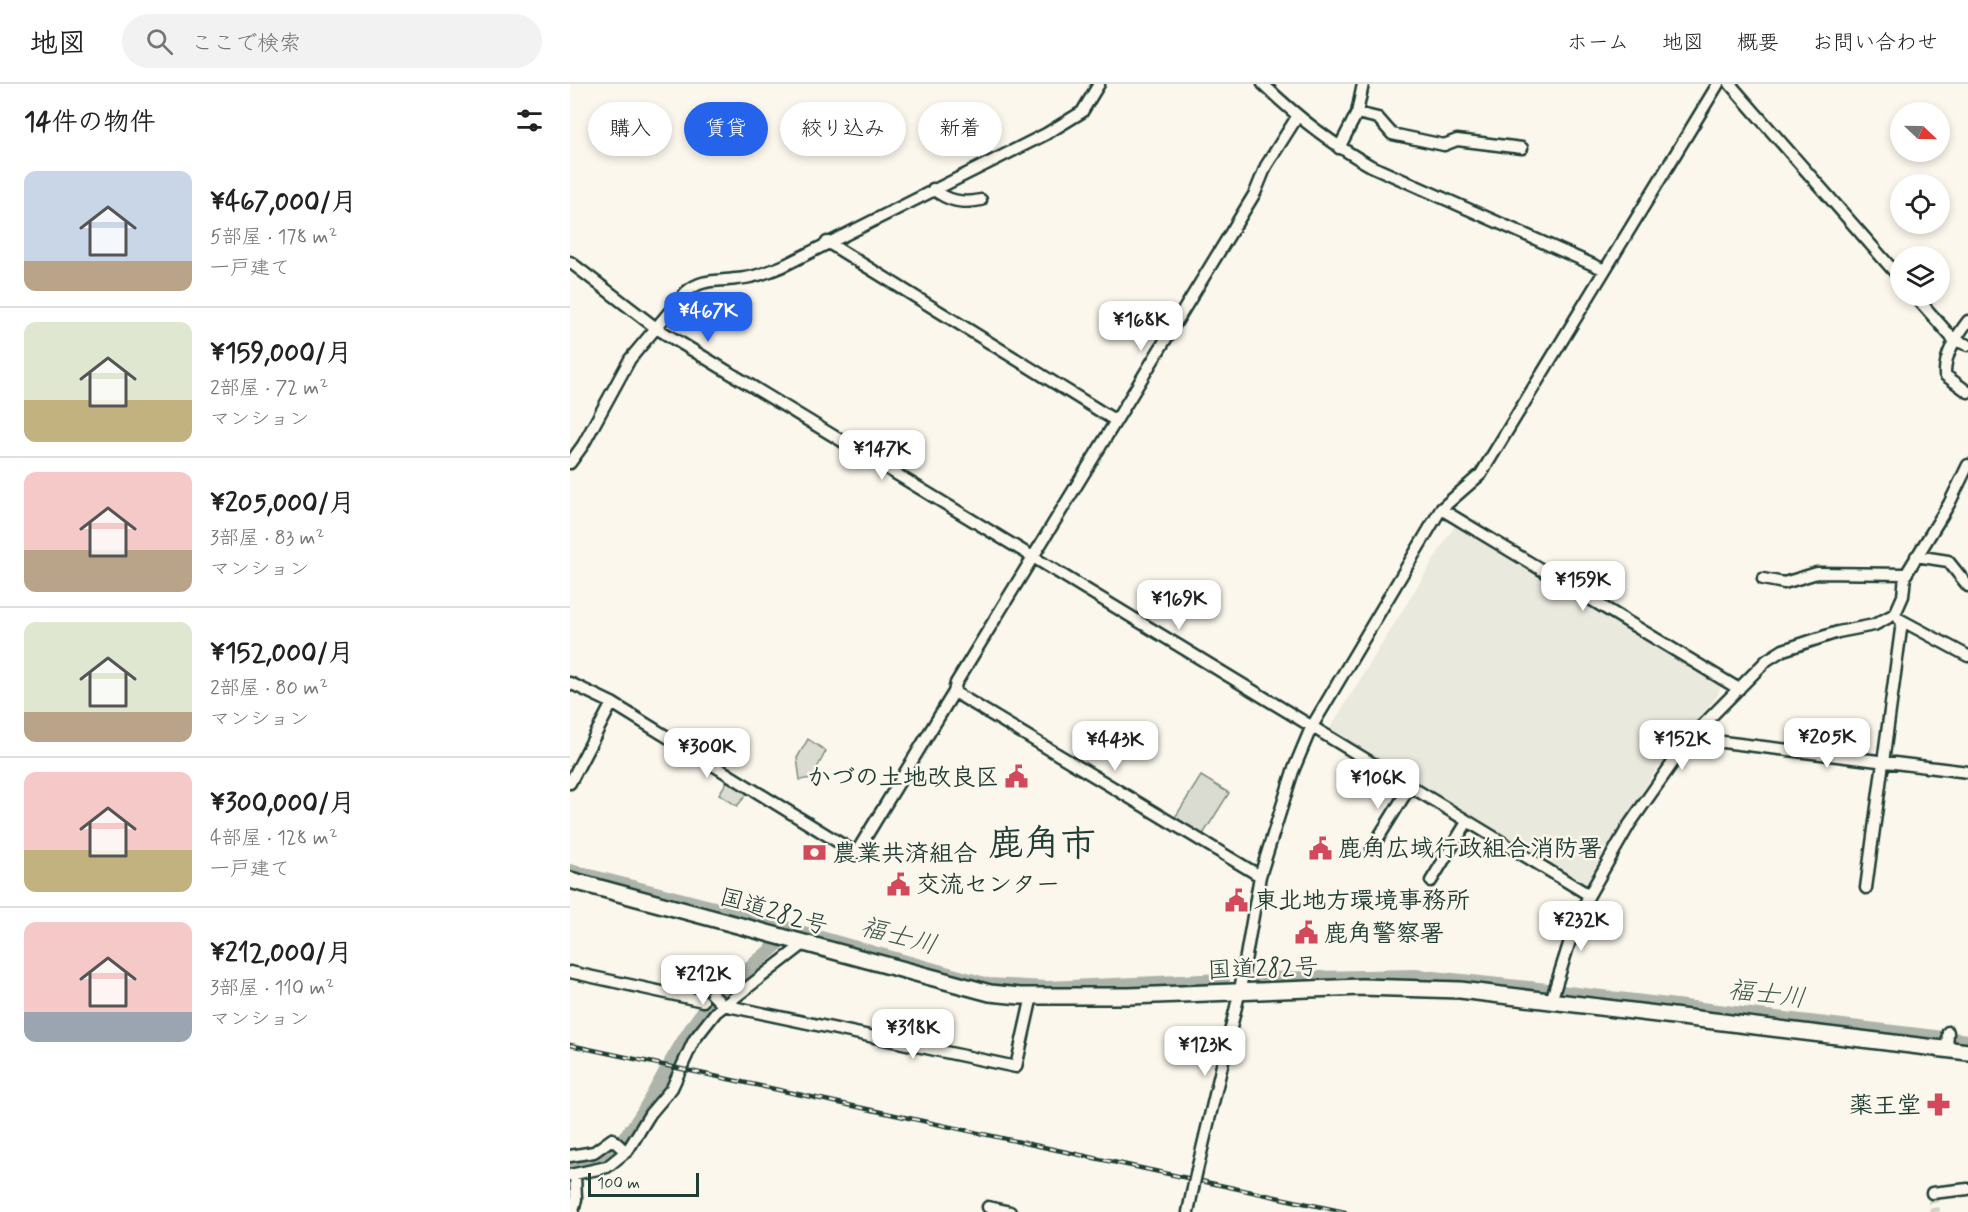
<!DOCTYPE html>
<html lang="ja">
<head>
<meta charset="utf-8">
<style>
	:root { --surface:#fff; --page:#f2f2f2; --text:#222; --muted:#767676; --line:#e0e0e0; --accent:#2563eb }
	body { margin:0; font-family:Mynerve,"Klee One",sans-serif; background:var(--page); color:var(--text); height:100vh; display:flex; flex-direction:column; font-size:22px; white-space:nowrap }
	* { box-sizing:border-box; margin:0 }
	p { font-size:20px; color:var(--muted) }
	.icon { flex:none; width:33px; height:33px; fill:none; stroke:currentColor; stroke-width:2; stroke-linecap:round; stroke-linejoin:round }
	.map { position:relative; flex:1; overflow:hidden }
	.drawer { display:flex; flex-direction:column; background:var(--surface); width:570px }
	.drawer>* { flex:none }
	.banner { position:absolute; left:18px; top:18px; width:570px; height:54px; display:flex; gap:12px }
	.needle { width:39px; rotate:112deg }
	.buttons { position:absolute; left:1320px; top:18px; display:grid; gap:12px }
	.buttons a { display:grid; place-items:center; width:60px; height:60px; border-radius:50%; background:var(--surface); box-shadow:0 3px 9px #0003; font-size:30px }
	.scale { position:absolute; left:18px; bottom:15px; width:111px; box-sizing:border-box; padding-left:6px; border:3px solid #1f3d34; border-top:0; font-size:16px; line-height:21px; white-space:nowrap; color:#1f3d34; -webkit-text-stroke:4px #fbf7ec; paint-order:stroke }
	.price { position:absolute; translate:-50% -51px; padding:0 14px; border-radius:12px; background:#fff; color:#222; font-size:20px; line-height:39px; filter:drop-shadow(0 2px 3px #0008) }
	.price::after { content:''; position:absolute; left:50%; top:36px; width:18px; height:14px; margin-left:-9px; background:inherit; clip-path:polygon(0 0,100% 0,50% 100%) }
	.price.current { background:var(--accent); color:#fff }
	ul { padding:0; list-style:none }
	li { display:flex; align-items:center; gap:18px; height:150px; padding:0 24px }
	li+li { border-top:2px solid var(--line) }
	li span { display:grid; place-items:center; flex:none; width:168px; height:120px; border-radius:12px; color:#555 }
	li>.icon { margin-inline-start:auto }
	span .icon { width:72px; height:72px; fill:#fffc; stroke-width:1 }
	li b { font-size:26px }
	h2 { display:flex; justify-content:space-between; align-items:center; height:72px; padding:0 24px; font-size:26px }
	.pill { padding:0 21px; border-radius:27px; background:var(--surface); box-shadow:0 3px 9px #0003; font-size:21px; line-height:54px }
	.pill.current { background:var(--accent); color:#fff }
	header { display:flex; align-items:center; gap:36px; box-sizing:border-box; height:84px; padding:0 30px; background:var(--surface); border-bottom:2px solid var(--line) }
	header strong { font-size:28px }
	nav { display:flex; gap:33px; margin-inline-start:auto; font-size:21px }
	.search { width:420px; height:54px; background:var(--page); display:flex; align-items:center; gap:15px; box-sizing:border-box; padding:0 21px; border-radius:33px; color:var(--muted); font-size:22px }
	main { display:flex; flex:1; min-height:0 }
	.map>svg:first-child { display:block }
	.built { fill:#eae9de }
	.green { fill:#dbdcd1; stroke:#7d8c82; stroke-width:1.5 }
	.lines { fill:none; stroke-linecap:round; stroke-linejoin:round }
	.river { stroke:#adb4aa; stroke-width:14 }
	.minor-tunnel { stroke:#cfd2c7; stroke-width:10; stroke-dasharray:10 5; stroke-linecap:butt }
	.minor-casing { stroke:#1f3d34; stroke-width:15 }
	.highway-casing { stroke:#1f3d34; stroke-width:20 }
	.minor { stroke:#fbf7ec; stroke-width:10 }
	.highway { stroke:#fbf7ec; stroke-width:15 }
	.rail-casing { stroke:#1f3d34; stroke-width:4.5 }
	.rail { stroke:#fbf7ec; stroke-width:2; stroke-dasharray:7; stroke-linecap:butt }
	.minor-bridge-casing { stroke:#1f3d34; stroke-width:15; stroke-linecap:butt }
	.minor-bridge { stroke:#fbf7ec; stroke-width:10 }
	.labels { text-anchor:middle; stroke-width:5; stroke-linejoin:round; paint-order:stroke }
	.poi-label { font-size:24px; font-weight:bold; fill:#1f3d34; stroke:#fbf7ec; text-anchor:start }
	.street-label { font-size:24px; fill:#1f3d34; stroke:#fbf7ec }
	.water-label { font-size:26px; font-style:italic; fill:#425b52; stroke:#fbf7ec }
	.town-label { font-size:36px; font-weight:bold; fill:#1f3d34; stroke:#fbf7ec }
</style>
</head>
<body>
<header>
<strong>地図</strong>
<div class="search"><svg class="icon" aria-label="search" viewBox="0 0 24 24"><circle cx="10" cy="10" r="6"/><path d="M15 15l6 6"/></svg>ここで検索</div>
<nav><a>ホーム</a><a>地図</a><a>概要</a><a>お問い合わせ</a></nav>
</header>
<main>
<section class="drawer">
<h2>14件の物件<svg class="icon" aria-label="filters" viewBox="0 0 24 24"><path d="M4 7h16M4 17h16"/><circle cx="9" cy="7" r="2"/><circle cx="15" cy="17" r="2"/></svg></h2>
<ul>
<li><span style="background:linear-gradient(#c9d6e8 75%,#b9a48a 0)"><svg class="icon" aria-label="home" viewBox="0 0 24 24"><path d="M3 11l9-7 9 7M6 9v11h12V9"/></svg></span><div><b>¥467,000/月</b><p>5部屋 · 178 m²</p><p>一戸建て</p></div></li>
<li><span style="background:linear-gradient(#dfe7d0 65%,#c2b280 0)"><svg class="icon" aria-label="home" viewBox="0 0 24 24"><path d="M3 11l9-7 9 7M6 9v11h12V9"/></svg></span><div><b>¥159,000/月</b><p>2部屋 · 72 m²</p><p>マンション</p></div></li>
<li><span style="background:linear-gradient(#f6c9c9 65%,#b9a48a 0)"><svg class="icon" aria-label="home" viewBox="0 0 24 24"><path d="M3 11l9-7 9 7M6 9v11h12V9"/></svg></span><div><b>¥205,000/月</b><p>3部屋 · 83 m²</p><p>マンション</p></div></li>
<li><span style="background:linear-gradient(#dfe7d0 75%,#b9a48a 0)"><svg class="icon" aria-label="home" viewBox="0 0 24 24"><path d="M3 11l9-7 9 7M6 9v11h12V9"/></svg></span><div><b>¥152,000/月</b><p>2部屋 · 80 m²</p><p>マンション</p></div></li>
<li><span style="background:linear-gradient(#f6c9c9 65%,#c2b280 0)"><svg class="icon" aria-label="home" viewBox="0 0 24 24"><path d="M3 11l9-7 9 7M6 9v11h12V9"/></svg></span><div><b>¥300,000/月</b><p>4部屋 · 128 m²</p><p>一戸建て</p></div></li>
<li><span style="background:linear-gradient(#f6c9c9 75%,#9aa5b1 0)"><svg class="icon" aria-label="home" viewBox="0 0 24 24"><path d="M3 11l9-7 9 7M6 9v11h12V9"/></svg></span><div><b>¥212,000/月</b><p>3部屋 · 110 m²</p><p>マンション</p></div></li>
</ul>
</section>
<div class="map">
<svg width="1398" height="1128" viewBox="0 0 1398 1128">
	<rect width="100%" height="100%" fill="#fbf7ec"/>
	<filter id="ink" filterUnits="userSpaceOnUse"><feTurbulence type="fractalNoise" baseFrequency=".0167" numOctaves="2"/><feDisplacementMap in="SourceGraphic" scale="12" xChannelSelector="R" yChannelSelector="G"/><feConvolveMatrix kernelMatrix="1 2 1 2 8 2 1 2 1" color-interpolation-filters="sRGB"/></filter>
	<g filter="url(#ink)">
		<!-- built -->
		<path class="built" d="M885,441L1151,600L1148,611L1084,689L1016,801L759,646Z"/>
		<!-- green -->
		<path class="green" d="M238,655L256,667L247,684L249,693L230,696L227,674Z
			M631,692L659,709L632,752L604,735Z
			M158,696L178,709L167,722L149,710Z"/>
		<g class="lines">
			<!-- river -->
			<path class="river" d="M0,787L144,824L418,901L477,904L653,896
				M687,895L845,892L978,906
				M990,908L1398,957
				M101,978C116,952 133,923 156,903C178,884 200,869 220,848
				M0,1080C52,1079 74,1026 96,987"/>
			<!-- minor-tunnel -->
			<path class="minor-tunnel" d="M1362,1109L1365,1128"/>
			<defs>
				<path id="minor" d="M693,0C726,32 760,59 801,82L1035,186
					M1160,0L1330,194
					M787,29L808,34L822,50L874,61L887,56L952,64
					M769,64L787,29L793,0
					M363,105C378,117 392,120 411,116
					M257,158L546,337
					M0,178L86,244L1019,811
					M1345,212L1384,256L1398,261
					M1398,237C1386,253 1374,271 1375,291L1398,308
					M0,379L13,361L60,275L116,208C133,194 145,198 166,195C183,194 198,188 213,182L476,50L512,28L529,0
					M871,425L1169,605
					M1346,472L1378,477L1398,502
					M1193,495L1214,499L1247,489L1336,490
					M1329,535L1398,572
					M0,599L42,619L286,769L384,608L386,599L685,109L696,82L727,33
					M384,608L690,792
					M1120,654L1398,688
					M0,699L42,619
					M802,764L839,704
					M861,797L897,738
					M1296,804L1332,538
					M0,888L133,917
					M142,910L153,921L446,983L462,912
					M981,917L1004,844L1019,811L1059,741L1120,654L1197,576L1213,566L1268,548L1304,541L1325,530L1333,512L1335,492L1379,420L1398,381
					M1377,965L1378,948
					M0,1072L24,1068L42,1055L56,1068
					M627,1086L670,906L690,792L723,687L741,644L871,425L911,390L1148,0
					M0,1091L37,1083L58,1066L80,1030L102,1004L124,956L146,928L235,859
					M1362,1109L1398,1105
					M418,1123L440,1128
					M3,1128L6,1115L5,1091
					M618,1128L623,1104"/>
				<path id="highway" d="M0,796L420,909L450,912H559L792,903L890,906L1398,968"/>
			</defs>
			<!-- minor casing -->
			<use href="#minor" class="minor-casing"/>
			<!-- highway casing -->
			<use href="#highway" class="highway-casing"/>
			<!-- minor -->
			<use href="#minor" class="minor"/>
			<!-- highway -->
			<use href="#highway" class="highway"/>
			<defs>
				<path id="rail" d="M0,961L775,1128"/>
			</defs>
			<!-- rail casing -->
			<use href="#rail" class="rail-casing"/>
			<!-- rail -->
			<use href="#rail" class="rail"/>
			<defs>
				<path id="minor-bridge" d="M623,1104L627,1086"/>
			</defs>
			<!-- minor-bridge casing -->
			<use href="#minor-bridge" class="minor-bridge-casing"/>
			<!-- minor-bridge -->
			<use href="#minor-bridge" class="minor-bridge"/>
		</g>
	</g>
	<!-- icons -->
	<defs>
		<symbol id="civic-bare" viewBox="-9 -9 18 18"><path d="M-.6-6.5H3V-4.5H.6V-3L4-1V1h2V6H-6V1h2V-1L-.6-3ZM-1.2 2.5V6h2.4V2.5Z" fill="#d1495b" stroke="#fbf7ec" stroke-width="2.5" paint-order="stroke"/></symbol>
		<symbol id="bank-bare" viewBox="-9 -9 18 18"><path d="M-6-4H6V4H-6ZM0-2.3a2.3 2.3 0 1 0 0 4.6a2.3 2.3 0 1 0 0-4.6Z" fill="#d1495b" stroke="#fbf7ec" stroke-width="2.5" paint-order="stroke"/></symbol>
		<symbol id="pharmacy-bare" viewBox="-9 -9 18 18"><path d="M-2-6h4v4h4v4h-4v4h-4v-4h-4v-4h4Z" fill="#d1495b" stroke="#fbf7ec" stroke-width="2.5" paint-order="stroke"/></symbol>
	</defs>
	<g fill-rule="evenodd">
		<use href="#civic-bare" x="430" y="676" width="33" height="33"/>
		<use href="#civic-bare" x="734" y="748" width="33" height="33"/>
		<use href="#bank-bare" x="228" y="752" width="33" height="33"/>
		<use href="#civic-bare" x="312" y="784" width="33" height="33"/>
		<use href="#civic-bare" x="650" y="800" width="33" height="33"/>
		<use href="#civic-bare" x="720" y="832" width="33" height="33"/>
		<use href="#pharmacy-bare" x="1352" y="1004" width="33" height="33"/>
	</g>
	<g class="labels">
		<!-- poi labels -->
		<g class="poi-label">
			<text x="429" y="701" text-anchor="end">かづの土地改良区</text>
			<text x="768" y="772">鹿角広域行政組合消防署</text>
			<text x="263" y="777">農業共済組合</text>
			<text x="346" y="808">交流センター</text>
			<text x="684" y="824">東北地方環境事務所</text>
			<text x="754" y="857">鹿角警察署</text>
			<text x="1351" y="1029" text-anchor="end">薬王堂</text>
		</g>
		<!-- street labels -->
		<g class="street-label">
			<text transform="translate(204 827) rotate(16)" y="8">国道282号</text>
			<text transform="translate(693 884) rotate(-2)" y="8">国道282号</text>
		</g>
		<!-- water labels -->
		<g class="water-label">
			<text transform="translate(329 851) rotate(15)" y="9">福士川</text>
			<text transform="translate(1197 909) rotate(7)" y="9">福士川</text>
		</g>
		<!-- town labels -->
		<g class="town-label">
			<text x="472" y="771">鹿角市</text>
		</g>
	</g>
</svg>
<div class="buttons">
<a><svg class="needle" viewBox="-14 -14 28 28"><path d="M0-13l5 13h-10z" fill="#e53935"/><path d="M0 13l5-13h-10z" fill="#767676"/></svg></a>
<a><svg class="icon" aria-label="locate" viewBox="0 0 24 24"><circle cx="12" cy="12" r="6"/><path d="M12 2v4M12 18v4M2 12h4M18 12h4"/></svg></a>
<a><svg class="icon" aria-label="layers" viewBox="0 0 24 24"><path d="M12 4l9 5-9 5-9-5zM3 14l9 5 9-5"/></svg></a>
</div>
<div class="scale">100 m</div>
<b class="price current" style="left:138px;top:259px">¥467K</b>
<b class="price" style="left:571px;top:268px">¥168K</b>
<b class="price" style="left:312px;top:397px">¥147K</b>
<b class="price" style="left:1013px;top:528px">¥159K</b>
<b class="price" style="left:609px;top:547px">¥169K</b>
<b class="price" style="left:1257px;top:685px">¥205K</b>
<b class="price" style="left:1112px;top:687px">¥152K</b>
<b class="price" style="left:545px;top:688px">¥443K</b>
<b class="price" style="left:137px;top:695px">¥300K</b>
<b class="price" style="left:808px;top:726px">¥106K</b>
<b class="price" style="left:1011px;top:868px">¥232K</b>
<b class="price" style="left:133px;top:922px">¥212K</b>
<b class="price" style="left:343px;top:976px">¥318K</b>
<b class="price" style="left:635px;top:993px">¥123K</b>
<div class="banner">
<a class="pill">購入</a>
<a class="pill current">賃貸</a>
<a class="pill">絞り込み</a>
<a class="pill">新着</a>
</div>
</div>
</main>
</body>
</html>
